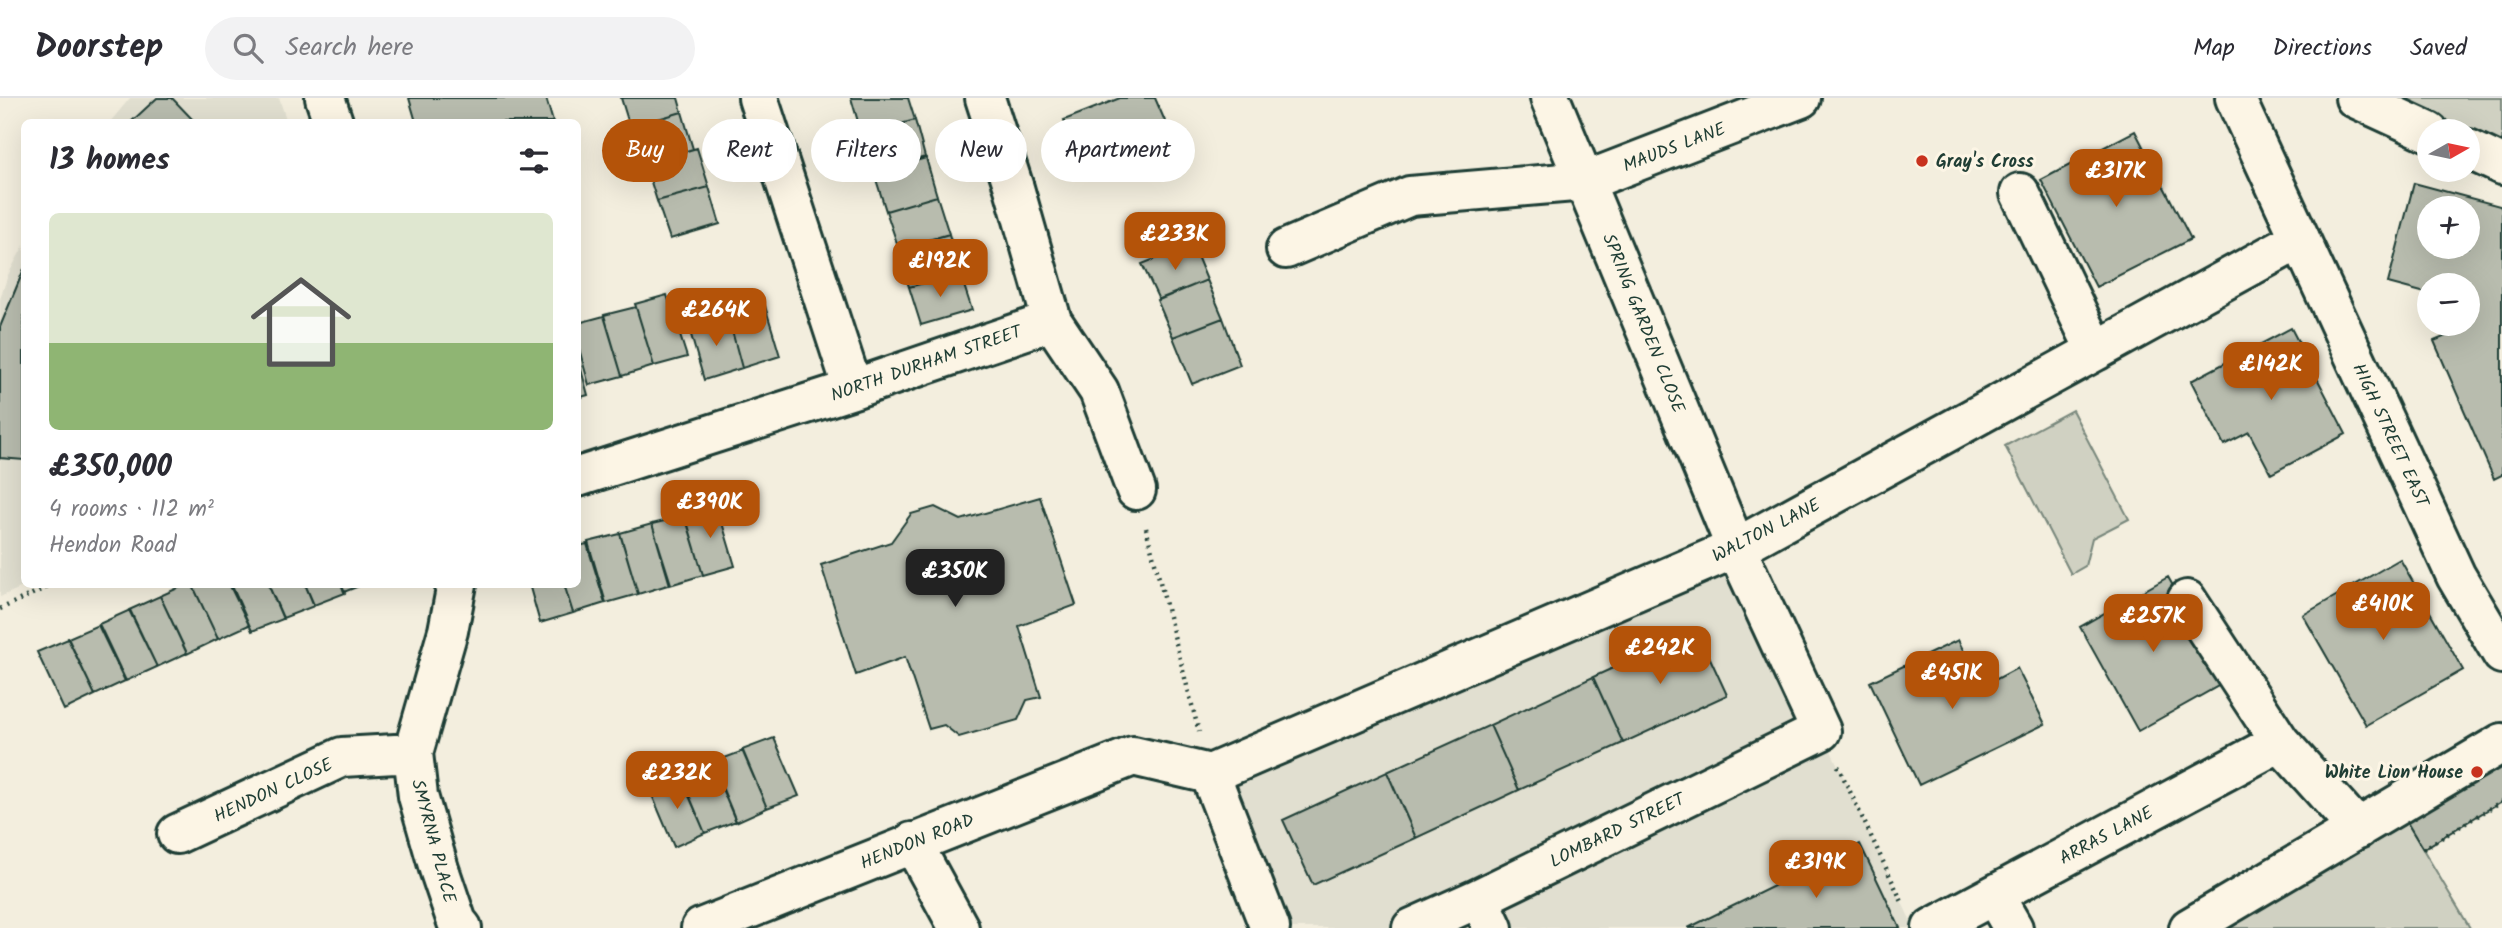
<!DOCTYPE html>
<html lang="en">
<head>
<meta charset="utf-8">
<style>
	:root { --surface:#fff; --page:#f2f2f3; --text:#2b2b33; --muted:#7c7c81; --line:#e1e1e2; --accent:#b45309 }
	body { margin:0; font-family:Kalam,sans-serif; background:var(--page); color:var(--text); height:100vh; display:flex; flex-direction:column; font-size:26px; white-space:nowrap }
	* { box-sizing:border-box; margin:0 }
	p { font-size:23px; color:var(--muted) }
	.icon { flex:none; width:38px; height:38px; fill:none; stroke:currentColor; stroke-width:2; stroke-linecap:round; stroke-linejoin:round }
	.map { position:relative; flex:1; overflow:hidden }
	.sheet { position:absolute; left:21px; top:21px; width:560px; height:469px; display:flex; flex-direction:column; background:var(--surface); border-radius:10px; box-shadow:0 7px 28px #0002 }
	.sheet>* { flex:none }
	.banner { position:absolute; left:602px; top:21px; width:665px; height:63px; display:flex; gap:14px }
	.needle { width:46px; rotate:81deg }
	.tools { position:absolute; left:2417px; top:21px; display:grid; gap:14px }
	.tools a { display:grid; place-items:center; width:63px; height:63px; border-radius:50%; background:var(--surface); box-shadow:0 7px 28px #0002; font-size:35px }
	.price { position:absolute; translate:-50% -60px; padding:0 16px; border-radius:14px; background:var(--accent); color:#fff; font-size:23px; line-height:46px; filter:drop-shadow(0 2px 4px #0008) }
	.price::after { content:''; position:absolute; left:50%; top:42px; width:21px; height:16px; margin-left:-10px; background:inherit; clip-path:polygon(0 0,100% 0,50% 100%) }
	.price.current { background:#222; color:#fff }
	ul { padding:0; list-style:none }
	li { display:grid; align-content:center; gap:14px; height:371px; padding:0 28px }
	li span { display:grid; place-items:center; height:217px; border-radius:10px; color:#555 }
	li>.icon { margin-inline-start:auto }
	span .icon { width:126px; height:126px; fill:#fffc; stroke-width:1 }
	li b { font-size:30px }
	h2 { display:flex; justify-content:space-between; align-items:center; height:84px; padding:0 28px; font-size:30px }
	.pill { padding:0 24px; border-radius:32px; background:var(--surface); box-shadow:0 7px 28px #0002; font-size:24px; line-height:63px }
	.pill.current { background:var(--accent); color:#fff }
	header { display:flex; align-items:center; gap:42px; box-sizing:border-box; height:98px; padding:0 35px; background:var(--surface); border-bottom:2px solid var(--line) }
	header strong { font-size:33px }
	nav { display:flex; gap:38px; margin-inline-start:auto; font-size:24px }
	.search { width:490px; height:63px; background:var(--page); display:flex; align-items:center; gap:18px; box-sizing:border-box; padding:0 24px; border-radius:38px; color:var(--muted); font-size:26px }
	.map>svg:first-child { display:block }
	.built { fill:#e1dfd0 }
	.green { fill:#d0d1c2; stroke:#78877b; stroke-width:2 }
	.building { fill:#b8bcae; stroke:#1f3d34; stroke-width:2; fill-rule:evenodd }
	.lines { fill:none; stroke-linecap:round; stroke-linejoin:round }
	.minor-casing { stroke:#1f3d34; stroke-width:44 }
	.major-casing { stroke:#1f3d34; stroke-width:44 }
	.path { stroke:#1f3d34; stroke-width:4.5; stroke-dasharray:2 5; stroke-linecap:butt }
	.minor { stroke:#fcf5e5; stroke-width:38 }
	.major { stroke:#fcf5e5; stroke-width:38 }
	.poi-dot { fill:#c8321e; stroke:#fcf5e5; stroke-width:2.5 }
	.labels { text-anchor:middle; stroke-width:6; stroke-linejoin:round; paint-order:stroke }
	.street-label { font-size:18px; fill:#1f3d34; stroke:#fcf5e5 }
	.poi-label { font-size:18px; font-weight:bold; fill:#1f3d34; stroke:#fcf5e5; text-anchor:start }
</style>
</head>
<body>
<header>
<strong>Doorstep</strong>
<div class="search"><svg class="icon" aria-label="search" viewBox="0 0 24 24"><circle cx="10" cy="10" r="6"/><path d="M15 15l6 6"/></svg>Search here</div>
<nav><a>Map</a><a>Directions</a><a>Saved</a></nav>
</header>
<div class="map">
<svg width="2502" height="830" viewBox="0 0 2502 830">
	<rect width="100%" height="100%" fill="#f3eede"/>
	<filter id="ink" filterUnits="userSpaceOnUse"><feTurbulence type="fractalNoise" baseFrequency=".0143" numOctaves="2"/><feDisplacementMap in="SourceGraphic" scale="14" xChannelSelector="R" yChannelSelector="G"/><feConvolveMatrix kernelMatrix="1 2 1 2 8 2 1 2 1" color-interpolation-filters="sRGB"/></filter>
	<g filter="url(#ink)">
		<!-- built -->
		<path class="built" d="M130,0H279L287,24H110Z
			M24,147V486L27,487L0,499V201L8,177Z
			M1736,450L1914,830H1270L1210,676Z"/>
		<!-- green -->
		<path class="green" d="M2352,0H2502V67L2468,33H2429Z
			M2072,312L2129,421L2092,440L2085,468L2071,476L2005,348Z
			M2396,706L2470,830H2211Z"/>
		<!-- building -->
		<path class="building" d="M157,0H172L195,24H131Z
			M409,0H546L553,24H416Z
			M621,0H678L682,14L630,29Z
			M851,0H908L915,22L862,37Z
			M1120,0H1155L1171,37L1087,74L1064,22Z
			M682,14L693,51L643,66L630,29Z
			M915,22L925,59L875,75L862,37Z
			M2135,33L2191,141L2096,189L2041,82Z
			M697,50L709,89L657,103L645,65Z
			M926,60L937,98L886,113L874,75Z
			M2414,85L2500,108L2502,111V377L2494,381L2434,243L2463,231L2461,226H2468V187H2429V196L2388,185ZM2429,110H2468V149H2429Z
			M709,89L720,126L670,141L657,103Z
			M937,98L949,136L899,151L886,113Z
			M949,136L960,175L909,189L897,151Z
			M1192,146L1207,182L1159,202L1142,166Z
			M24,171V362L0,360V229Z
			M960,175L972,212L921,227L909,189Z
			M1207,182L1223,220L1173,239L1157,202Z
			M667,197L687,259L654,268L635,206Z
			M765,208L780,258L742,270L728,218Z
			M636,209L654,268L622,278L604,217Z
			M604,218L622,278L589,287L578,247V225Z
			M728,218L742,270L704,282L689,230Z
			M1223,220L1240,267L1192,286L1173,239Z
			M2291,230L2346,336L2271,376L2249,334L2224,347L2191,283Z
			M578,260L588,297L578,300Z
			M1040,399L1076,507L1019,528L1041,599L1027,602L1018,622L959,639L944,627L929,631L905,559L856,577L821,467L891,444L911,416L935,409L961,422Z
			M717,408L735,468L703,477L685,417Z
			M685,418L703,477L670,487L652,426Z
			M652,426L671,486L638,496L620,435Z
			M620,436L638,496L606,505L588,444Z
			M587,446L605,505L573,515L564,486H578V448Z
			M2400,461L2463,572L2366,627L2303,517Z
			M2168,479L2227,583L2138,633L2080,529Z
			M187,486H192L218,541L187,556L160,498Z
			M192,486H229L249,527L218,541Z
			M231,486H268L283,521L252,533Z
			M268,486H305L314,508L283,520Z
			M305,486H341L345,495L314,507Z
			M341,486H364L344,494Z
			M529,486H564L573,515L540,525Z
			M160,498L187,555L157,569L129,512Z
			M130,512L157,569L126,583L99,526Z
			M98,527L125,583L95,597L68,540Z
			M1697,532L1727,597L1623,645L1593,579Z
			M68,541L95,597L64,612L37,554Z
			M1958,542L1982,589L2017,570L2045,626L1919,687L1870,584Z
			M1593,579L1623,645L1519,692L1490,627Z
			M1490,627L1519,692L1416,740L1387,674Z
			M774,640L799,698L767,710L742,652Z
			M2502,645V703L2423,751L2396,706Z
			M743,653L767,710L736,724L711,665Z
			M712,665L736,723L705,735L680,677Z
			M1387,674L1416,740L1313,787L1283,722Z
			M681,678L705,735L674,749L649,690Z
			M1860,746L1900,830H1688Z"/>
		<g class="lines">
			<defs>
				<path id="minor" d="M325,0L333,24
					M758,0L853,291
					M2355,0L2429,34
					M2468,51L2502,67
					M2020,95L2096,253
					M1286,151L1410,98L1586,83L1801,0
					M1052,223L1099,293L1136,392
					M578,379L853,291L1052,223L1014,90L985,0
					M457,486L448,533L413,655L418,698L439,771L457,824L462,830
					M2187,502L2280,644L2358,731
					M1210,676L1736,450L2300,141
					M177,736L342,659L413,655
					M912,744L959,830
					M1994,797L2013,830
					M1479,800L1493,830
					M701,830L1133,658L1210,676L1270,830
					M1412,830L1479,800L1821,633L1736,450L1550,0
					M1932,830L2280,644
					M2189,830L2502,645"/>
				<path id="major" d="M2235,0L2456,478L2502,556"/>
			</defs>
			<!-- minor casing -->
			<use href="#minor" class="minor-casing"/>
			<!-- major casing -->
			<use href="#major" class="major-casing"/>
			<!-- path -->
			<path class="path" d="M1146,430L1199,634
				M0,511L54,486
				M1838,668L1903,806
				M2423,751L2502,703"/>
			<!-- minor -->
			<use href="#minor" class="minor"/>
			<!-- major -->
			<use href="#major" class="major"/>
		</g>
	</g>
	<!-- markers -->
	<g class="poi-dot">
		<circle cx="1922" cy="63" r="7"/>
		<circle cx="2477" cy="674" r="7"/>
	</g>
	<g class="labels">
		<!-- street labels -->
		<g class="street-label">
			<text transform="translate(1674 49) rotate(-21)" y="6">MAUDS LANE</text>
			<text transform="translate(1644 225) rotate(68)" y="6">SPRING GARDEN CLOSE</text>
			<text transform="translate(926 265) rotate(-19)" y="6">NORTH DURHAM STREET</text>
			<text transform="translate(2391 337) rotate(65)" y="6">HIGH STREET EAST</text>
			<text transform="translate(1766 432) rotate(-27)" y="6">WALTON LANE</text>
			<text transform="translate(273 692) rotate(-25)" y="6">HENDON CLOSE</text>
			<text transform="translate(1617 732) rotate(-26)" y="6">LOMBARD STREET</text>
			<text transform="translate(2106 737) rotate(-28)" y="6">ARRAS LANE</text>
			<text transform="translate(434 743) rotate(75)" y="6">SMYRNA PLACE</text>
			<text transform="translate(917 743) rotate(-22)" y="6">HENDON ROAD</text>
		</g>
		<!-- poi labels -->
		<g class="poi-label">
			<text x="1936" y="69">Gray's Cross</text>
			<text x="2463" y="680" text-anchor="end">White Lion House</text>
		</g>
	</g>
</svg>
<div class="tools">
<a><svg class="needle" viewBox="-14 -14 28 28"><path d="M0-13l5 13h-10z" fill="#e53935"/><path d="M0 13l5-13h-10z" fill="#7c7c81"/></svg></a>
<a>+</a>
<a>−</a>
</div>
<b class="price" style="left:2116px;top:111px">£317K</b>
<b class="price" style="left:1175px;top:174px">£233K</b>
<b class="price" style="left:940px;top:201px">£192K</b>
<b class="price" style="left:716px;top:250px">£264K</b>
<b class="price" style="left:2271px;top:304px">£142K</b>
<b class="price" style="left:710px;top:442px">£390K</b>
<b class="price current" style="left:955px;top:511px">£350K</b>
<b class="price" style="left:2383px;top:544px">£410K</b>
<b class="price" style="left:2153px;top:556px">£257K</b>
<b class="price" style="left:1660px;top:588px">£242K</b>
<b class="price" style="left:1952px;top:613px">£451K</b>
<b class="price" style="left:677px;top:713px">£232K</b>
<b class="price" style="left:1816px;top:802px">£319K</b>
<div class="banner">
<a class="pill current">Buy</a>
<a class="pill">Rent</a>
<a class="pill">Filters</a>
<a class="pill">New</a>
<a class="pill">Apartment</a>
</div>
<section class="sheet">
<h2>13 homes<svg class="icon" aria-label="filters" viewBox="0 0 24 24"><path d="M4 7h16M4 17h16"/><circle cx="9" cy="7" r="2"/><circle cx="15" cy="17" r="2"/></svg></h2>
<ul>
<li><span style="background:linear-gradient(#dfe7d0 60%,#8fb573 0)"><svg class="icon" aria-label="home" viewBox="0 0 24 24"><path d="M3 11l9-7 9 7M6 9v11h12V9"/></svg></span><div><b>£350,000</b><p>4 rooms · 112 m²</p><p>Hendon Road</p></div></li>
</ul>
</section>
</div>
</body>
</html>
